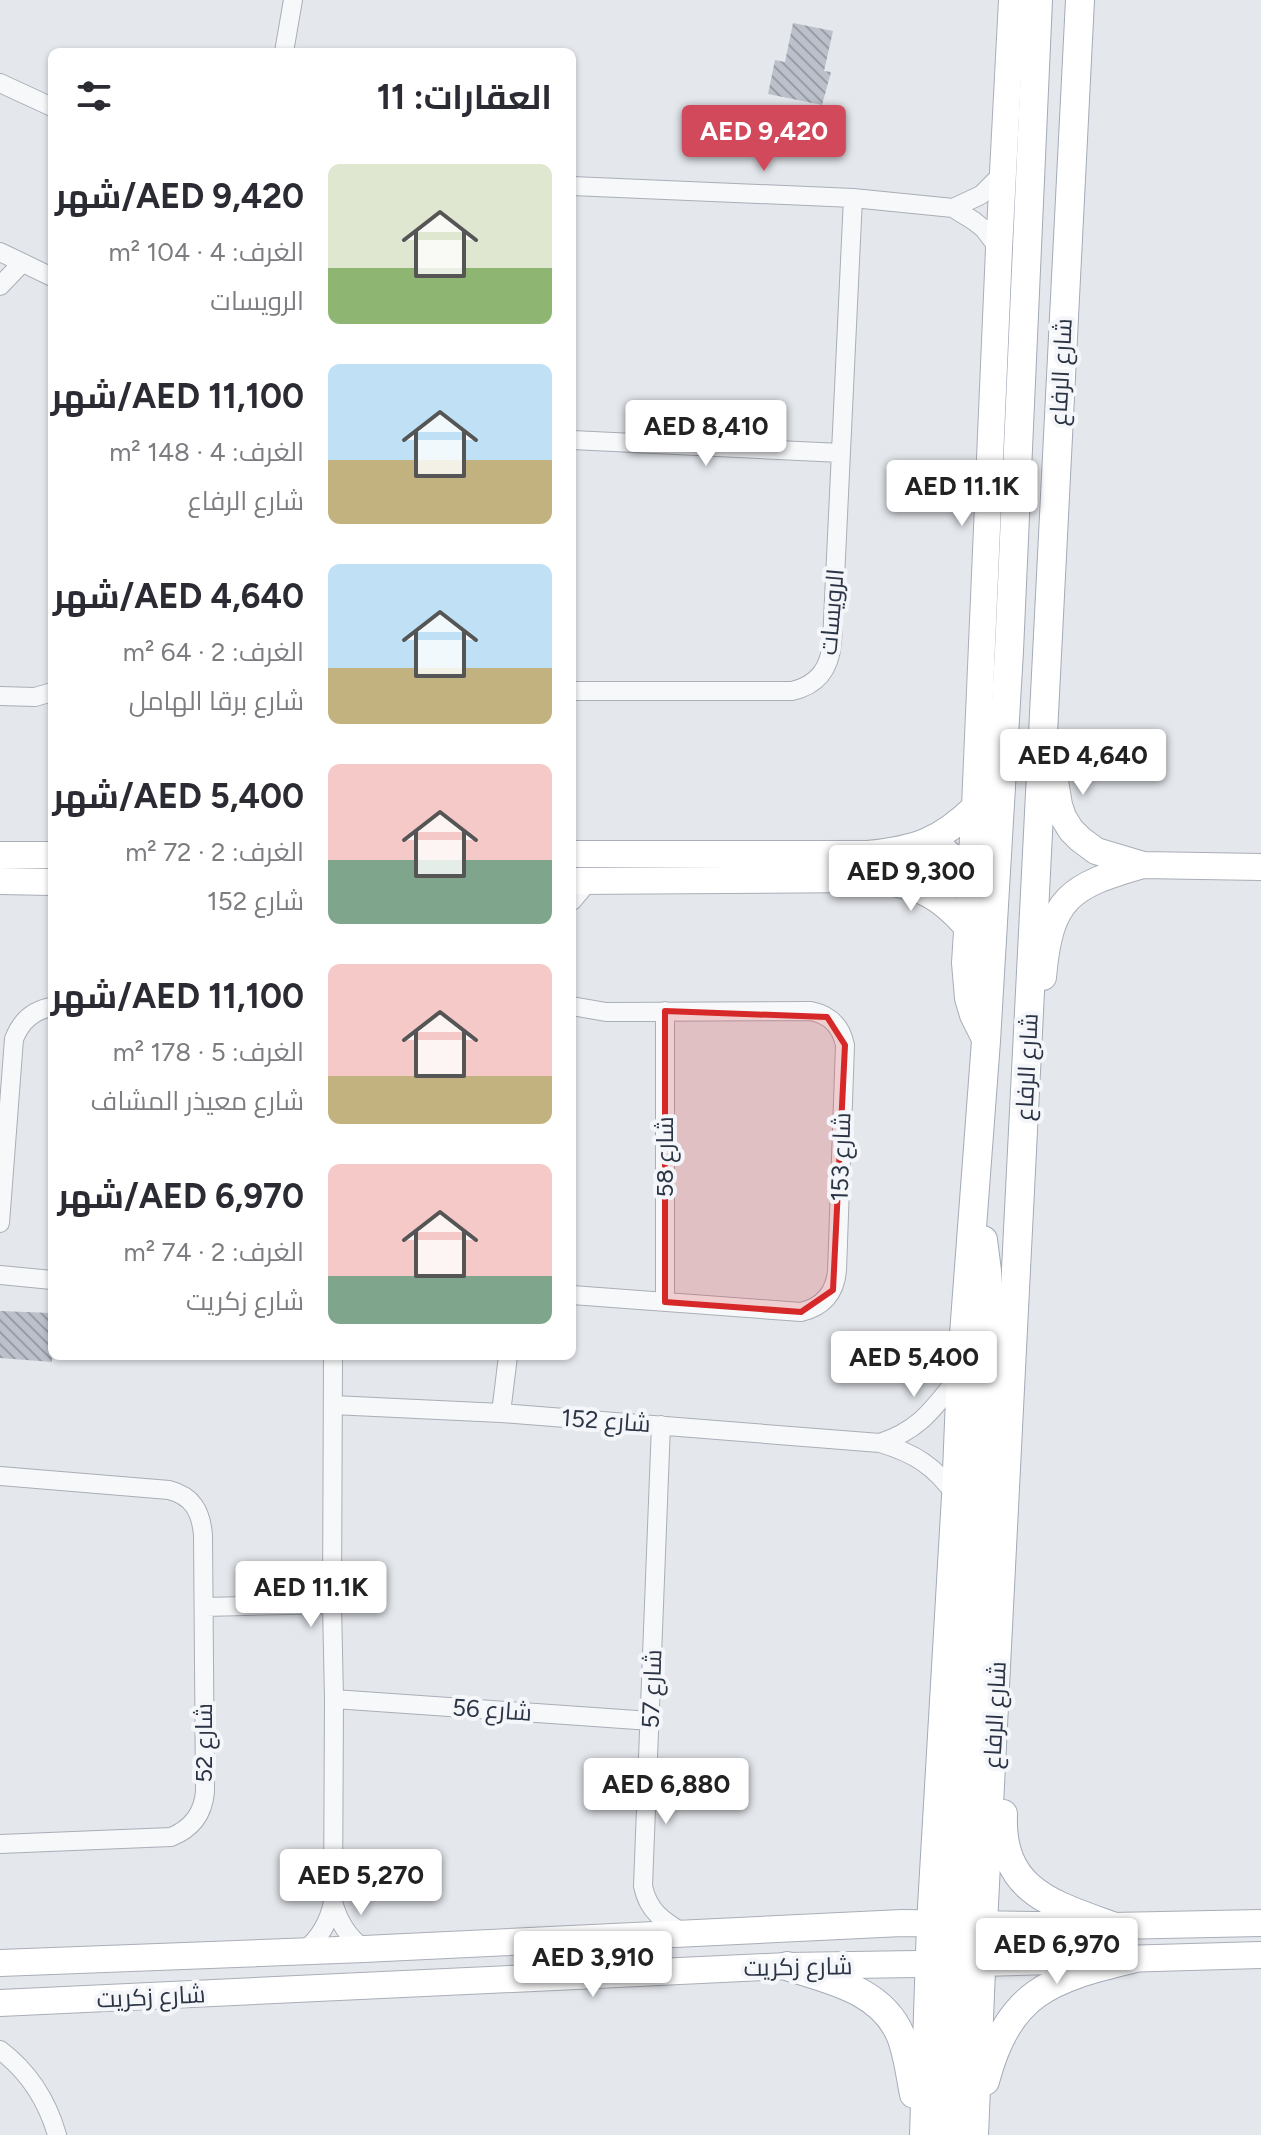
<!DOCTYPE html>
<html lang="ar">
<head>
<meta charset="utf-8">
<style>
	:root { --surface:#fff; --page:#f2f2f3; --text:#2b2b33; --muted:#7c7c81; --accent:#d1495b }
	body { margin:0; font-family:Figtree,Cairo,sans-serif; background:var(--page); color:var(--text); direction:rtl; height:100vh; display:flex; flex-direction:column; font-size:30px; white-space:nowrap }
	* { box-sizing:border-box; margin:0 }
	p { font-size:26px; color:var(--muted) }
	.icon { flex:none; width:44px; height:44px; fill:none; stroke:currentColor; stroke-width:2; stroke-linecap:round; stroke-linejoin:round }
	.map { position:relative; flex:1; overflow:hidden; direction:ltr }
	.drawer { position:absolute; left:48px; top:48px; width:528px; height:1312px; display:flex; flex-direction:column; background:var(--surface); border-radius:12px; box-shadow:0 2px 6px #0004; direction:rtl }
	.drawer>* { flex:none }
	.price { position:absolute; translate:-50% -68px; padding:0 18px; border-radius:8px; background:#fff; color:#222; font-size:26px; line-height:52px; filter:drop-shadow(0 2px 4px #0008) }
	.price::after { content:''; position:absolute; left:50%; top:48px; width:24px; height:18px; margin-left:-12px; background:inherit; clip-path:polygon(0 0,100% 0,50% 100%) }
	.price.selected { background:var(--accent); color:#fff }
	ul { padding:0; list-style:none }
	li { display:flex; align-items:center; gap:24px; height:200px; padding:0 24px }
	li span { display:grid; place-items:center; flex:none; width:224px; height:160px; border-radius:12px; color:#555 }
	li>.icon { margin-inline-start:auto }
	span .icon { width:96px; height:96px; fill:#fffc; stroke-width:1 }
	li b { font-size:34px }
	h2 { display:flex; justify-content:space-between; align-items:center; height:96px; padding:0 24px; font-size:34px }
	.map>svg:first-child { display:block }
	.building { fill:url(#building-back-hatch) }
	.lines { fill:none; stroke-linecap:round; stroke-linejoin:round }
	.street-casing { stroke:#a9aeb7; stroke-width:20 }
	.secondary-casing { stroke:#a9aeb7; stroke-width:28 }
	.primary-casing { stroke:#a3abb8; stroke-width:30 }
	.street { stroke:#f7f8fa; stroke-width:18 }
	.secondary { stroke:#fff; stroke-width:26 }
	.primary { stroke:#fff; stroke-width:28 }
	.marked { fill:#d62828; fill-opacity:0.2; stroke:#d62828; stroke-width:6; stroke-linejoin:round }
	.labels { text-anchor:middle; stroke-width:8; stroke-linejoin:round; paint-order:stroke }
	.street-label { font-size:24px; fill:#2b3445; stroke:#f4f6f9 }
</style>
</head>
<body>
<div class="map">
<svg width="1261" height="2135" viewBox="0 0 1261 2135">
	<defs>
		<pattern id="building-back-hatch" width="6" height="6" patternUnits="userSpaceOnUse" patternTransform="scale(2)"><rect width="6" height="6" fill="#bbc0ca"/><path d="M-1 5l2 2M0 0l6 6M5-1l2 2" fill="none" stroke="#989da6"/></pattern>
	</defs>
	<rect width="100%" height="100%" fill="#e4e7ec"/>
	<!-- building -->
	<path class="building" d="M793,23L833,31L824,71L831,72L822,105L768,94L775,60L785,62Z
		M0,1311L52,1313V1362L0,1358Z"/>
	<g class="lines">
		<defs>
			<path id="street" d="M284,52L293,0
				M0,83L52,107
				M572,186L853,198L953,208L974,221L984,229L999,249
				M953,208L981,195L1003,173
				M0,252L52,277
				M0,286L22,263
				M572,440L841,453
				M572,691H792C818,685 830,668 832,642L853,198
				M0,696L35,697L52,692
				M572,901L589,881
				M572,1006L606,1012L811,1011C830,1015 841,1026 845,1045L837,1271C835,1293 823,1307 801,1312L572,1295
				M665,1011V1302
				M0,1223L14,1039C21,1021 33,1010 52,1007
				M0,1275L52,1280
				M333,1405L501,1413L880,1443C914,1453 935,1466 956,1496
				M501,1413L508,1356
				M661,1425L643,1886C648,1911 663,1921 685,1934
				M880,1443C922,1429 934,1407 961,1374
				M0,1476L169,1490C193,1496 201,1512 203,1535L205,1792C203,1814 191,1829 171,1837L0,1844
				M204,1607L332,1604
				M334,1699L651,1721
				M333,1902C339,1922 347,1936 364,1949
				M304,1951C320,1938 329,1922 333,1902L334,1699L332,1604L333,1356
				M0,2050C29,2072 47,2100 57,2135"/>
			<path id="secondary" d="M1049,745L1059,805L1063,817L1071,830L1080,839L1096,851L1143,865L1261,867
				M572,854H868C916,849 940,841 975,807
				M0,855H52
				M910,876C918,878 928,884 936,883C957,880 956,848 935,847C929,846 922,850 916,852
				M0,881L52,882
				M572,881L867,879C915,886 934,889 967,927
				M1043,977C1050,898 1069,886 1143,865
				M986,1041L973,1015L968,998L965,963L975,807L999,249L1012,0
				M0,1963L364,1949L902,1923L1112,1926L1261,1923
				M0,2003L787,1966L981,1963L1261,1955"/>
			<path id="primary" d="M1003,1814C1000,1891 1052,1904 1112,1926
				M946,1931L954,1941L958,1954L949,2135
				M981,1963C960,1937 958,1927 957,1894L988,1326L987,1271L983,1240
				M787,1966C829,1980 880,1989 900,2034C908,2053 910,2075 914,2094
				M985,2081C1009,1992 1049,1979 1132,1959
				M924,2135L931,1924L956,1496L961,1374L986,1041L1009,651L1038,0
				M974,2135L983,1924L1080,0"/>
		</defs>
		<!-- street casing -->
		<use href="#street" class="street-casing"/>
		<!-- secondary casing -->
		<use href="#secondary" class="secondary-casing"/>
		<!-- primary casing -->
		<use href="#primary" class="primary-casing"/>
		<!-- street -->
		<use href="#street" class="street"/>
		<!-- secondary -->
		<use href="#secondary" class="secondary"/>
		<!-- primary -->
		<use href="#primary" class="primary"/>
	</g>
	<!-- marked area -->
	<path class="marked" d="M665,1011L827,1017L845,1045L833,1290L801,1312L665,1302Z"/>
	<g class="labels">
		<!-- street labels -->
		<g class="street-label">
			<text transform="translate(1061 372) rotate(-87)" y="8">شارع الرفاع</text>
			<text transform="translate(832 612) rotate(-85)" y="8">الرويسات</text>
			<text transform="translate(1027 1067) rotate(-87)" y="8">شارع الرفاع</text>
			<text transform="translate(665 1157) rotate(-90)" y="8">شارع 58</text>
			<text transform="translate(841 1157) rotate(-88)" y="8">شارع 153</text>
			<text transform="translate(606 1421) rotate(4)" y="8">شارع 152</text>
			<text transform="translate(652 1689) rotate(-88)" y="8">شارع 57</text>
			<text transform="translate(492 1710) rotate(4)" y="8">شارع 56</text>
			<text transform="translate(995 1715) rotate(-87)" y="8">شارع الرفاع</text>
			<text transform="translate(204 1743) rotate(-90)" y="8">شارع 52</text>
			<text transform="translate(798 1967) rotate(-1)" y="8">شارع زكريت</text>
			<text transform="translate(151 1997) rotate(-3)" y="8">شارع زكريت</text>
		</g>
	</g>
</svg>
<b class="price selected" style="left:764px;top:173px">AED 9,420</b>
<b class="price" style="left:706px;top:468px">AED 8,410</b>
<b class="price" style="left:962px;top:528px">AED 11.1K</b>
<b class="price" style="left:1083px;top:797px">AED 4,640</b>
<b class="price" style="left:911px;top:913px">AED 9,300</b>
<b class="price" style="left:914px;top:1399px">AED 5,400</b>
<b class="price" style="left:311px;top:1629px">AED 11.1K</b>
<b class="price" style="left:666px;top:1826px">AED 6,880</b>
<b class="price" style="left:361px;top:1917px">AED 5,270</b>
<b class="price" style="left:1057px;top:1986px">AED 6,970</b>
<b class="price" style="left:593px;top:1999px">AED 3,910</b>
<section class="drawer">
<h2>العقارات: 11<svg class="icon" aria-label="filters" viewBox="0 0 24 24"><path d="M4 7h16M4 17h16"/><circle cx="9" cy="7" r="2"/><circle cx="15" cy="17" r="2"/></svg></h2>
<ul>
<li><span style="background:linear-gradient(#dfe7d0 65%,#8fb573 0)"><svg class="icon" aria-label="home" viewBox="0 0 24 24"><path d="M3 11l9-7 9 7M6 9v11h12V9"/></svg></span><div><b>AED 9,420/شهر</b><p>الغرف: 4 · 104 m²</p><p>الرويسات</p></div></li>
<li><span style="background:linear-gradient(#bfe0f5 60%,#c2b280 0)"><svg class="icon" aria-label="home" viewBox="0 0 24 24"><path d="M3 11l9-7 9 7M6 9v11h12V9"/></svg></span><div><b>AED 11,100/شهر</b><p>الغرف: 4 · 148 m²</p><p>شارع الرفاع</p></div></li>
<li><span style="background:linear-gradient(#bfe0f5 65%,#c2b280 0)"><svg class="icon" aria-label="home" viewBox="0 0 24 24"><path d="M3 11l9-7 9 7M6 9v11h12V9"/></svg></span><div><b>AED 4,640/شهر</b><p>الغرف: 2 · 64 m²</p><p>شارع برقا الهامل</p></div></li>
<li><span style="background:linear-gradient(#f6c9c9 60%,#7fa58c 0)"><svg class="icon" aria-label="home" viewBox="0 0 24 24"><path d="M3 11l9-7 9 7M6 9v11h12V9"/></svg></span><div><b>AED 5,400/شهر</b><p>الغرف: 2 · 72 m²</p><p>شارع 152</p></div></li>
<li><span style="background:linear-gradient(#f6c9c9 70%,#c2b280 0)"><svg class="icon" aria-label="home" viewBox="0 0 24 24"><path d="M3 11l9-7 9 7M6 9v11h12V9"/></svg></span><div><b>AED 11,100/شهر</b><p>الغرف: 5 · 178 m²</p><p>شارع معيذر المشاف</p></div></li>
<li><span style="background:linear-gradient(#f6c9c9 70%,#7fa58c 0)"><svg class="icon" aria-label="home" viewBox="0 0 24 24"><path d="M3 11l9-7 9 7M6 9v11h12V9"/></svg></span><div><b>AED 6,970/شهر</b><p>الغرف: 2 · 74 m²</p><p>شارع زكريت</p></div></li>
</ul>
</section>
</div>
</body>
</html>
